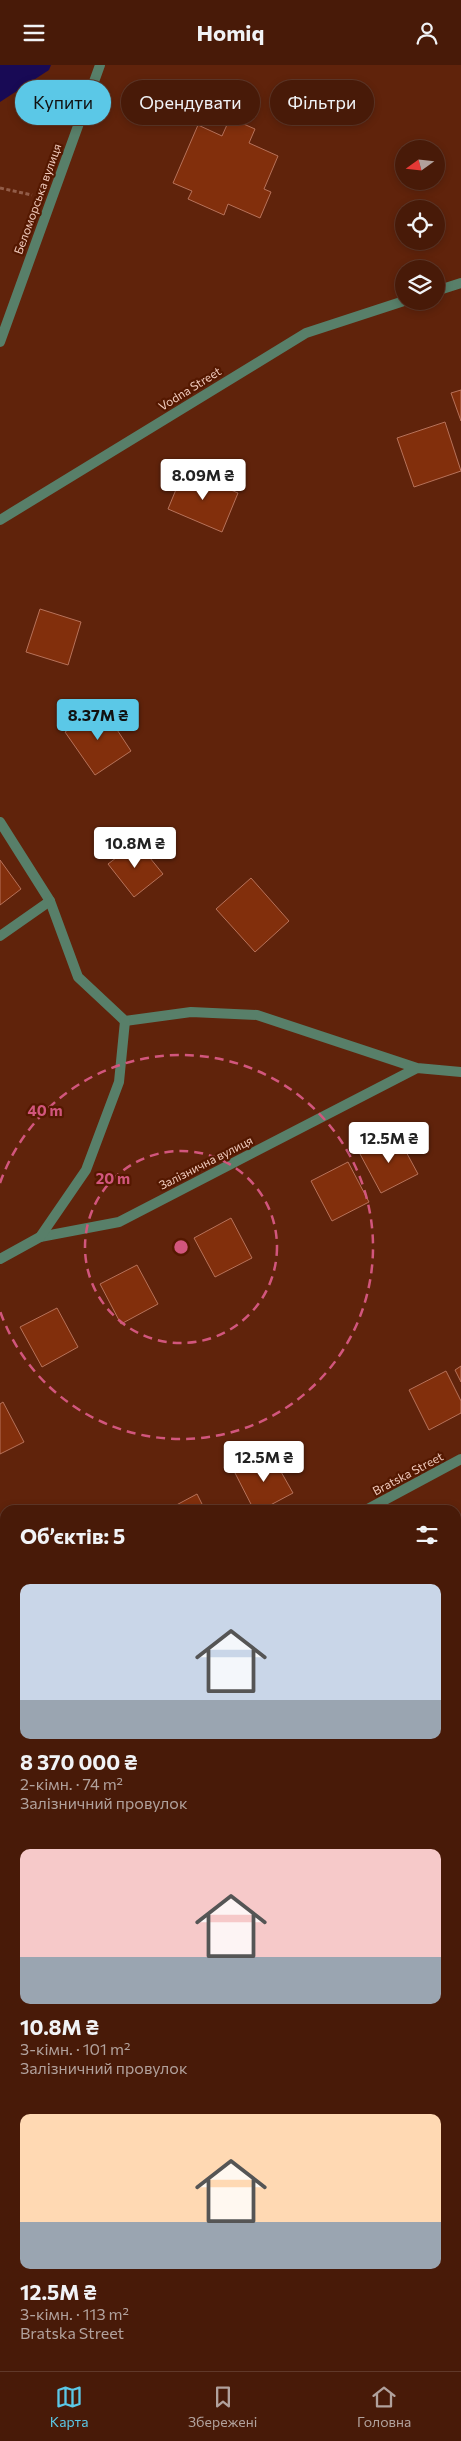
<!DOCTYPE html>
<html lang="uk">
<head>
<meta charset="utf-8">
<style>
	:root { --surface:#481a08; --page:#4f2312; --text:#f1f3f6; --muted:#b1a19c; --line:#603829; --accent:#5bc8e7 }
	body { margin:0; font-family:Commissioner,sans-serif; background:var(--page); color:var(--text); height:100vh; display:flex; flex-direction:column; font-size:19px; white-space:nowrap }
	* { box-sizing:border-box; margin:0 }
	p { font-size:16px; color:var(--muted) }
	.icon { flex:none; width:28px; height:28px; fill:none; stroke:currentColor; stroke-width:2; stroke-linecap:round; stroke-linejoin:round }
	.map { position:relative; flex:1; overflow:hidden }
	.sheet { position:absolute; left:0px; top:1440px; width:461px; height:866px; display:flex; flex-direction:column; background:var(--surface); border-radius:15px 15px 0 0; box-shadow:0 2px 8px #0003,0 0 0 1px var(--line) }
	.sheet>* { flex:none }
	.banner { position:absolute; left:15px; top:15px; width:431px; height:45px; display:flex; gap:10px }
	.needle { width:32px; rotate:255deg }
	.fabs { position:absolute; left:395px; top:75px; display:grid; gap:10px }
	.fabs a { display:grid; place-items:center; width:50px; height:50px; border-radius:50%; background:var(--surface); box-shadow:0 2px 8px #0003,0 0 0 1px var(--line); font-size:25px }
	.price { position:absolute; translate:-50% -42px; padding:0 11px; border-radius:5px; background:#fff; color:#222; font-size:16px; line-height:32px; filter:drop-shadow(0 1px 2px #0008) }
	.price::after { content:''; position:absolute; left:50%; top:30px; width:15px; height:11px; margin-left:-8px; background:inherit; clip-path:polygon(0 0,100% 0,50% 100%) }
	.price.on { background:var(--accent); color:#111 }
	ul { padding:0; list-style:none }
	li { display:grid; align-content:center; gap:10px; height:265px; padding:0 20px }
	li span { display:grid; place-items:center; height:155px; border-radius:10px; color:#555 }
	li>.icon { margin-inline-start:auto }
	span .icon { width:90px; height:90px; fill:#fffc; stroke-width:1 }
	li b { font-size:21px }
	h2 { display:flex; justify-content:space-between; align-items:center; height:60px; padding:0 20px; font-size:21px }
	.chip { padding:0 18px; border-radius:22px; background:var(--surface); box-shadow:0 2px 8px #0003,0 0 0 1px var(--line); font-size:18px; line-height:45px }
	.chip.on { background:var(--accent); color:#111 }
	header { display:flex; justify-content:space-between; align-items:center; height:65px; padding:0 20px; background:var(--surface); font-size:22px; font-weight:700 }
	.menu { display:flex; justify-content:space-around; align-items:center; height:70px; border-top:1px solid var(--line); background:var(--surface); font-size:14px; color:var(--muted) }
	.menu a { display:grid; justify-items:center; gap:2px }
	.menu .on { color:var(--accent) }
	.map>svg:first-child { display:block }
	.water { fill:#180a55 }
	.building { fill:#822f0c; stroke:#b7725a }
	.lines { fill:none; stroke-linecap:round; stroke-linejoin:round }
	.path { stroke:#925d49; stroke-width:3; stroke-dasharray:4 2.5; stroke-linecap:butt }
	.service { stroke:#587f69; stroke-width:10 }
	.minor { stroke:#587f69; stroke-width:10 }
	.tertiary { stroke:#587f69; stroke-width:10 }
	.ring { fill:none; stroke:#d2567d; stroke-width:2.5; stroke-dasharray:9 6 }
	.labels { text-anchor:middle; stroke-width:4.5; stroke-linejoin:round; paint-order:stroke }
	.street-label { font-size:12px; fill:#f0cabc; stroke:#541800 }
	.centre { fill:#d2567d; stroke:#541800; stroke-width:2.5 }
	.ring-label { font-size:15px; text-anchor:middle; font-weight:bold; fill:#d2567d; stroke:#541800; stroke-width:4.5; stroke-linejoin:round; paint-order:stroke }
</style>
</head>
<body>
<header><svg class="icon" aria-label="menu" viewBox="0 0 24 24"><path d="M4 6h16M4 12h16M4 18h16"/></svg>Homiq<svg class="icon" aria-label="person" viewBox="0 0 24 24"><circle cx="12" cy="8" r="4"/><path d="M4 21q1-7 8-7t8 7"/></svg></header>
<div class="map">
<svg width="461" height="2306" viewBox="0 0 461 2306">
	<rect width="100%" height="100%" fill="#60230b"/>
	<!-- water -->
	<path class="water" d="M0,0H51L49,5L0,37Z"/>
	<!-- building -->
	<path class="building" d="M230,53L255,64L249,78L278,91L264,124L271,127L260,153L228,139L224,150L188,134L192,126L173,118L198,60L222,71Z
		M461,325V356L451,328Z
		M445,357L461,406L414,422L397,373Z
		M184,405L238,428L222,467L168,444Z
		M40,544L81,557L68,600L26,587Z
		M102,642L131,686L95,710L65,667Z
		M137,777L163,809L134,832L108,799Z
		M0,795L21,824L0,840Z
		M251,813L289,856L255,887L216,844Z
		M397,1070L418,1109L381,1128L360,1089Z
		M348,1097L369,1137L332,1156L311,1116Z
		M231,1153L252,1193L215,1212L194,1173Z
		M137,1200L158,1239L121,1259L100,1219Z
		M57,1243L78,1282L42,1302L20,1262Z
		M461,1301V1317L455,1305Z
		M446,1306L461,1336V1348L429,1365L409,1325Z
		M3,1337L24,1377L0,1389V1339Z
		M271,1389L293,1428L261,1445H254L235,1408Z
		M197,1429L205,1445H167Z
		M5,1516V1575L0,1577V1518Z
		M0,1709L5,1718V1754L0,1757Z
		M461,1820V1851L456,1842V1822Z
		M456,1987L461,1998V2075L456,2077Z
		M5,2193V2213L0,2201V2195Z"/>
	<g class="lines">
		<!-- path -->
		<path class="path" d="M0,123L32,130"/>
		<!-- service -->
		<path class="service" d="M0,757L50,836L78,912L125,956L191,947L257,950L417,1003L461,1007
			M40,1172L119,1157L417,1003"/>
		<!-- minor -->
		<path class="minor" d="M0,277L100,0
			M0,871L50,836
			M0,1194L40,1172L86,1105L119,1017L125,956
			M366,1445L461,1394
			M0,1631L5,1628
			M456,1955L461,1953
			M0,2138L5,2136"/>
		<!-- tertiary -->
		<path class="tertiary" d="M436,226L461,218
			M0,455L306,268L404,236"/>
	</g>
	<!-- distance rings -->
	<g class="ring">
		<circle cx="181" cy="1182" r="96"/>
		<path d="M0 1118A192 192 0 1 1 0 1246"/>
	</g>
	<g class="labels">
		<!-- street labels -->
		<g class="street-label">
			<text transform="translate(38 134) rotate(-70)" y="4">Беломорська вулиця</text>
			<text transform="translate(190 324) rotate(-32)" y="4">Vodna Street</text>
			<text transform="translate(206 1098) rotate(-27)" y="4">Залізнична вулиця</text>
			<text transform="translate(408 1409) rotate(-28)" y="4">Bratska Street</text>
		</g>
	</g>
	<circle cx="181" cy="1182" r="8" class="centre"/>
	<g class="ring-label">
		<text x="45" y="1051">40 m</text>
		<text x="113" y="1119">20 m</text>
	</g>
</svg>
<div class="fabs">
<a><svg class="needle" viewBox="-14 -14 28 28"><path d="M0-13l5 13h-10z" fill="#e53935"/><path d="M0 13l5-13h-10z" fill="#b1a19c"/></svg></a>
<a><svg class="icon" aria-label="locate" viewBox="0 0 24 24"><circle cx="12" cy="12" r="6"/><path d="M12 2v4M12 18v4M2 12h4M18 12h4"/></svg></a>
<a><svg class="icon" aria-label="layers" viewBox="0 0 24 24"><path d="M12 4l9 5-9 5-9-5zM3 14l9 5 9-5"/></svg></a>
</div>
<b class="price" style="left:203px;top:436px">8.09M ₴</b>
<b class="price on" style="left:98px;top:676px">8.37M ₴</b>
<b class="price" style="left:135px;top:804px">10.8M ₴</b>
<b class="price" style="left:389px;top:1099px">12.5M ₴</b>
<b class="price" style="left:264px;top:1418px">12.5M ₴</b>
<div class="banner">
<a class="chip on">Купити</a>
<a class="chip">Орендувати</a>
<a class="chip">Фільтри</a>
</div>
<section class="sheet">
<h2>Об’єктів: 5<svg class="icon" aria-label="filters" viewBox="0 0 24 24"><path d="M4 7h16M4 17h16"/><circle cx="9" cy="7" r="2"/><circle cx="15" cy="17" r="2"/></svg></h2>
<ul>
<li><span style="background:linear-gradient(#c9d6e8 75%,#9aa5b1 0)"><svg class="icon" aria-label="home" viewBox="0 0 24 24"><path d="M3 11l9-7 9 7M6 9v11h12V9"/></svg></span><div><b>8 370 000 ₴</b><p>2-кімн. · 74 m²</p><p>Залізничний провулок</p></div></li>
<li><span style="background:linear-gradient(#f6c9c9 70%,#9aa5b1 0)"><svg class="icon" aria-label="home" viewBox="0 0 24 24"><path d="M3 11l9-7 9 7M6 9v11h12V9"/></svg></span><div><b>10.8M ₴</b><p>3-кімн. · 101 m²</p><p>Залізничний провулок</p></div></li>
<li><span style="background:linear-gradient(#ffd9b3 70%,#9aa5b1 0)"><svg class="icon" aria-label="home" viewBox="0 0 24 24"><path d="M3 11l9-7 9 7M6 9v11h12V9"/></svg></span><div><b>12.5M ₴</b><p>3-кімн. · 113 m²</p><p>Bratska Street</p></div></li>
</ul>
</section>
</div>
<nav class="menu">
<a class="on"><svg class="icon" aria-label="map" viewBox="0 0 24 24"><path d="M3 6l6-2 6 2 6-2v14l-6 2-6-2-6 2zM9 4v14M15 6v14"/></svg>Карта</a>
<a><svg class="icon" aria-label="saved" viewBox="0 0 24 24"><path d="M7 4h10v16l-5-4-5 4z"/></svg>Збережені</a>
<a><svg class="icon" aria-label="home" viewBox="0 0 24 24"><path d="M3 11l9-7 9 7M6 9v11h12V9"/></svg>Головна</a>
</nav>
</body>
</html>
